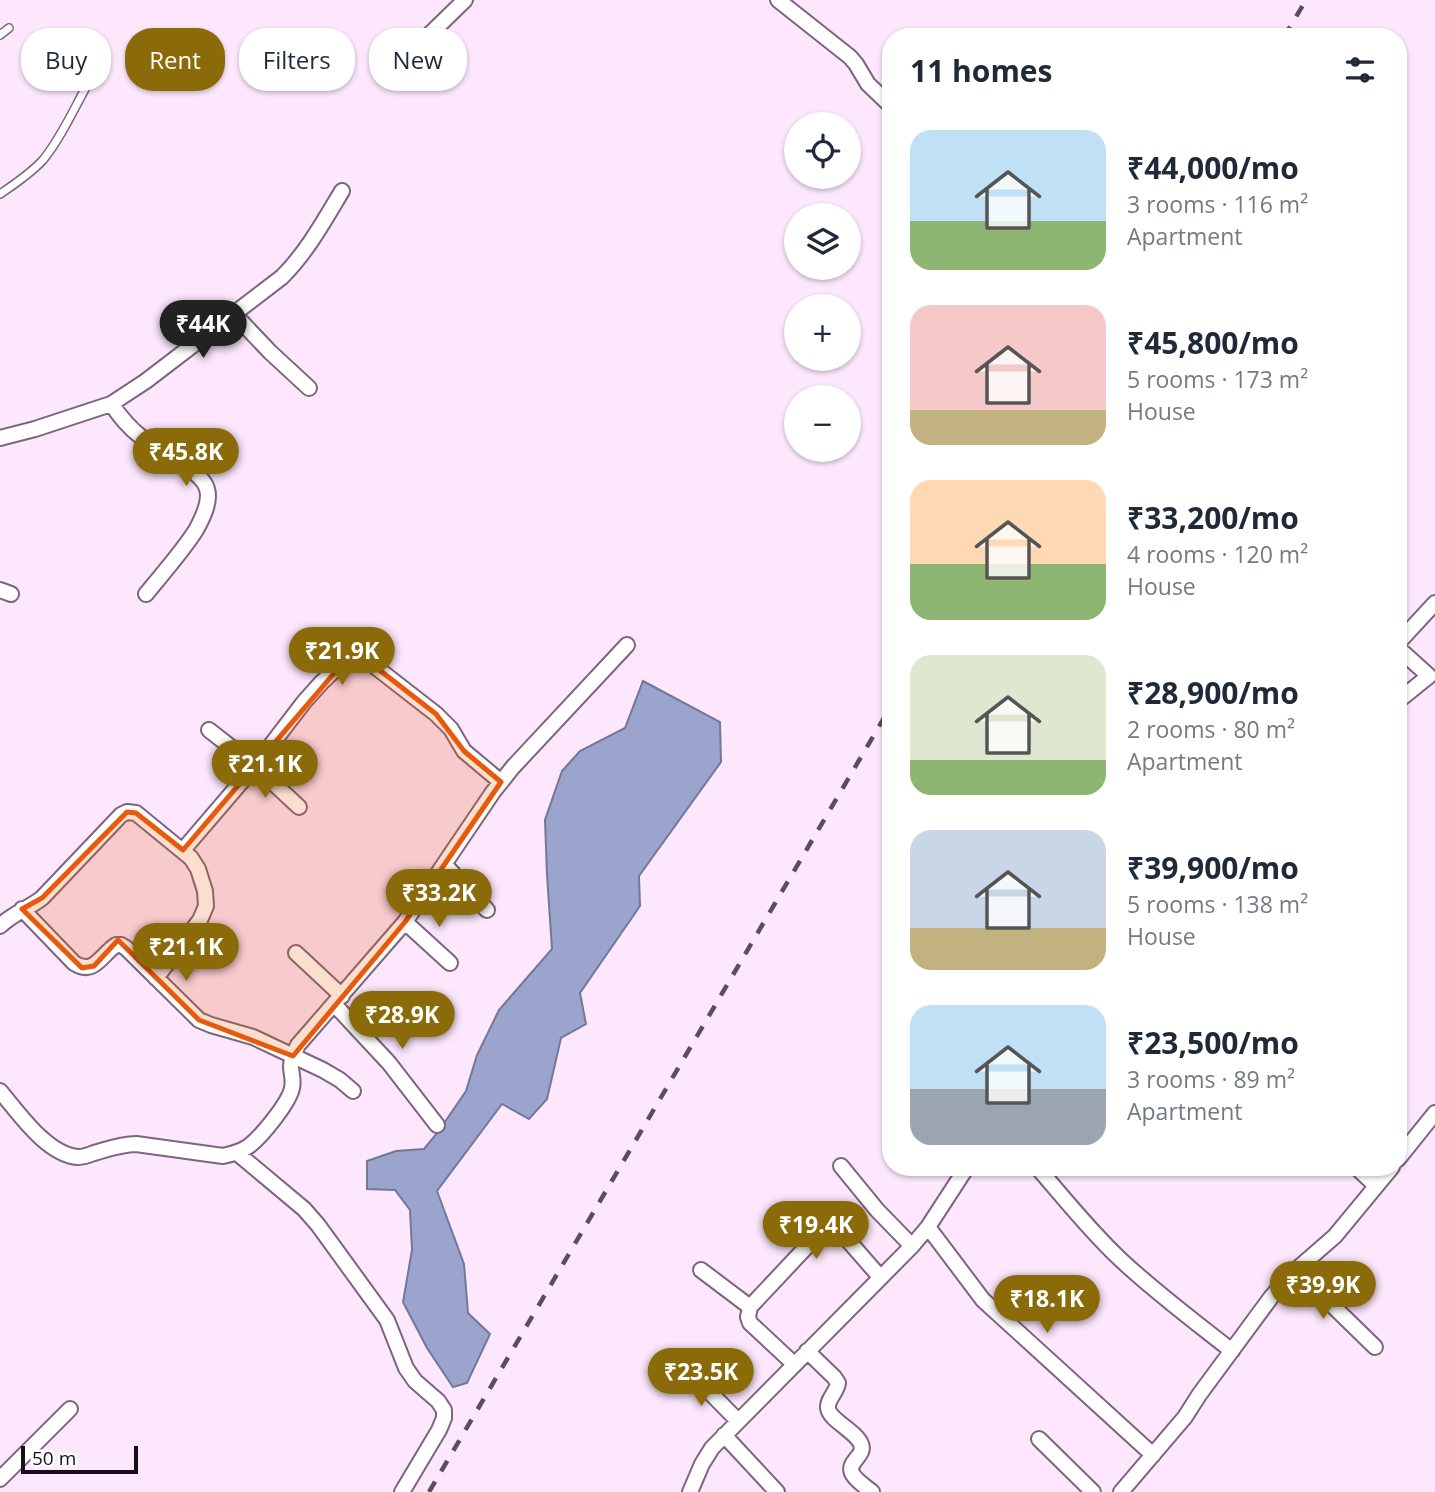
<!DOCTYPE html>
<html lang="en">
<head>
<meta charset="utf-8">
<style>
	:root { --surface:#fff; --page:#f6f6f7; --text:#1f2937; --muted:#747a83; --accent:#8a6a09 }
	body { margin:0; font-family:"Open Sans",sans-serif; background:var(--page); color:var(--text); height:100vh; display:flex; flex-direction:column; font-size:26px; white-space:nowrap }
	* { box-sizing:border-box; margin:0 }
	p { font-size:23px; color:var(--muted) }
	.icon { flex:none; width:38px; height:38px; fill:none; stroke:currentColor; stroke-width:2; stroke-linecap:round; stroke-linejoin:round }
	.map { position:relative; flex:1; overflow:hidden }
	.side { position:absolute; left:882px; top:28px; width:525px; height:1148px; display:flex; flex-direction:column; background:var(--surface); border-radius:28px; box-shadow:0 2px 5px #0004 }
	.side>* { flex:none }
	.guide { position:absolute; left:21px; top:28px; width:665px; height:63px; display:flex; gap:14px }
	.fabs { position:absolute; left:784px; top:112px; display:grid; gap:14px }
	.fabs a { display:grid; place-items:center; width:77px; height:77px; border-radius:50%; background:var(--surface); box-shadow:0 2px 5px #0004; font-size:35px }
	.scale { position:absolute; left:21px; bottom:18px; width:117px; box-sizing:border-box; padding-left:7px; border:4px solid #180f18; border-top:0; font-size:19px; line-height:24px; white-space:nowrap; color:#180f18; -webkit-text-stroke:5px #fff; paint-order:stroke }
	.price { position:absolute; translate:-50% -60px; padding:0 16px; border-radius:24px; background:var(--accent); color:#fff; font-size:23px; line-height:46px; filter:drop-shadow(0 2px 4px #0008) }
	.price::after { content:''; position:absolute; left:50%; top:42px; width:21px; height:16px; margin-left:-10px; background:inherit; clip-path:polygon(0 0,100% 0,50% 100%) }
	.price.current { background:#222; color:#fff }
	ul { padding:0; list-style:none }
	li { display:flex; align-items:center; gap:21px; height:175px; padding:0 28px }
	li span { display:grid; place-items:center; flex:none; width:196px; height:140px; border-radius:21px; color:#555 }
	li>.icon { margin-inline-start:auto }
	span .icon { width:84px; height:84px; fill:#fffc; stroke-width:1 }
	li b { font-size:30px }
	h2 { display:flex; justify-content:space-between; align-items:center; height:84px; padding:0 28px; font-size:30px }
	.chip { padding:0 24px; border-radius:28px; background:var(--surface); box-shadow:0 2px 5px #0004; font-size:24px; line-height:63px }
	.chip.current { background:var(--accent); color:#fff }
	.map>svg:first-child { display:block }
	.water { fill:#9ba4cd; stroke:#747797; stroke-width:2 }
	.lines { fill:none; stroke-linecap:round; stroke-linejoin:round }
	.service-casing { stroke:#7c657d; stroke-width:10 }
	.minor-casing { stroke:#7c657d; stroke-width:18 }
	.service { stroke:#fff; stroke-width:7 }
	.minor { stroke:#fff; stroke-width:14 }
	.rail { stroke:#5b4e5b; stroke-width:4.5; stroke-dasharray:12 12; stroke-linecap:butt }
	.marked { fill:#e8590c; fill-opacity:0.2; stroke:#e8590c; stroke-width:5; stroke-linejoin:round }
</style>
</head>
<body>
<div class="map">
<svg width="1435" height="1492" viewBox="0 0 1435 1492">
	<rect width="100%" height="100%" fill="#fce7fd"/>
	<!-- water -->
	<path class="water" d="M643,681L720,722L721,762L639,876L640,906L580,993L586,1024L561,1038L547,1099L529,1119L502,1104L437,1191L464,1264L468,1313L490,1334L467,1383L453,1387L427,1348L403,1302L412,1250L410,1210L395,1190L367,1189V1161L396,1151L424,1149L438,1132L466,1091L477,1055L499,1010L552,949L547,875L545,820L562,771L580,751L625,728Z"/>
	<g class="lines">
		<defs>
			<path id="service" d="M0,35L9,28
				M0,194C15,184 31,173 43,160C60,139 72,113 85,89"/>
			<path id="minor" d="M778,0L850,57L856,64L868,84L891,106
				M428,36L465,0
				M234,314L270,352L309,388
				M111,404C120,416 128,427 140,436C156,448 203,471 207,489C211,502 202,519 196,530C182,552 163,573 146,594
				M0,438L35,429L111,404L146,381L282,277C307,252 324,221 342,191
				M0,590L11,594
				M1398,643L1435,603
				M1398,648L1429,676L1398,701
				M209,730L255,766L304,702L321,683L348,657L357,655L364,658L436,714L451,729L464,751L501,782
				M183,850L255,766L299,807
				M444,864L487,910
				M22,909L74,963C94,976 101,955 116,945H121L126,948L199,1020L211,1025L253,1037L323,1070L340,1080L353,1091
				M405,922L450,963
				M0,926C13,913 28,909 42,898L121,815L127,812L136,813L191,858L198,869L205,891L206,906L200,920L156,978
				M296,953L342,996
				M334,1004L389,1063L437,1125
				M0,1091C18,1112 47,1155 78,1157C83,1157 89,1155 94,1153C108,1149 122,1144 136,1144L223,1156C232,1154 241,1152 249,1146C261,1137 289,1103 292,1088C294,1080 291,1074 291,1066C291,1058 295,1052 298,1045L405,922L493,792L513,767L627,645
				M237,1153L304,1209L318,1225L387,1320L406,1368L415,1381L438,1401L444,1410V1418L439,1430L402,1492
				M1398,1159L1435,1113
				M841,1166L877,1210L912,1246
				M1037,1167C1064,1198 1090,1231 1120,1259C1155,1292 1194,1321 1232,1351
				M1356,1167L1376,1186
				M928,1227L983,1300L1153,1455
				M701,1270L750,1307L748,1317L750,1323L794,1364
				M1296,1270L1375,1347
				M750,1307L827,1225H832L839,1230L880,1277
				M807,1351L834,1377L838,1383C837,1392 827,1399 828,1408C829,1420 856,1431 861,1444C866,1456 847,1461 852,1473C855,1480 866,1487 872,1492
				M689,1371L738,1421
				M724,1435L777,1492
				M1039,1439L1093,1492
				M0,1479L70,1409
				M690,1492L702,1464L712,1448L912,1246L928,1227L967,1167
				M1121,1492L1185,1417L1199,1395L1272,1296L1296,1270L1335,1236L1392,1167"/>
		</defs>
		<!-- service casing -->
		<use href="#service" class="service-casing"/>
		<!-- minor casing -->
		<use href="#minor" class="minor-casing"/>
		<!-- service -->
		<use href="#service" class="service"/>
		<!-- minor -->
		<use href="#minor" class="minor"/>
		<!-- rail -->
		<path class="rail" d="M1284,37L1306,0
			M429,1492L891,706"/>
	</g>
	<!-- marked area -->
	<path class="marked" d="M348,657L364,658L436,714L464,751L501,782L405,922L293,1056L199,1020L118,940L94,966L82,968L22,909L42,898L127,812L136,813L183,850Z"/>
</svg>
<div class="fabs">
<a><svg class="icon" aria-label="locate" viewBox="0 0 24 24"><circle cx="12" cy="12" r="6"/><path d="M12 2v4M12 18v4M2 12h4M18 12h4"/></svg></a>
<a><svg class="icon" aria-label="layers" viewBox="0 0 24 24"><path d="M12 4l9 5-9 5-9-5zM3 14l9 5 9-5"/></svg></a>
<a>+</a>
<a>−</a>
</div>
<div class="scale">50 m</div>
<b class="price current" style="left:203px;top:360px">₹44K</b>
<b class="price" style="left:186px;top:488px">₹45.8K</b>
<b class="price" style="left:342px;top:687px">₹21.9K</b>
<b class="price" style="left:265px;top:800px">₹21.1K</b>
<b class="price" style="left:439px;top:929px">₹33.2K</b>
<b class="price" style="left:186px;top:983px">₹21.1K</b>
<b class="price" style="left:402px;top:1051px">₹28.9K</b>
<b class="price" style="left:816px;top:1261px">₹19.4K</b>
<b class="price" style="left:1323px;top:1321px">₹39.9K</b>
<b class="price" style="left:1047px;top:1335px">₹18.1K</b>
<b class="price" style="left:701px;top:1408px">₹23.5K</b>
<div class="guide">
<a class="chip">Buy</a>
<a class="chip current">Rent</a>
<a class="chip">Filters</a>
<a class="chip">New</a>
</div>
<section class="side">
<h2>11 homes<svg class="icon" aria-label="filters" viewBox="0 0 24 24"><path d="M4 7h16M4 17h16"/><circle cx="9" cy="7" r="2"/><circle cx="15" cy="17" r="2"/></svg></h2>
<ul>
<li><span style="background:linear-gradient(#bfe0f5 65%,#8fb573 0)"><svg class="icon" aria-label="home" viewBox="0 0 24 24"><path d="M3 11l9-7 9 7M6 9v11h12V9"/></svg></span><div><b>₹44,000/mo</b><p>3 rooms · 116 m²</p><p>Apartment</p></div></li>
<li><span style="background:linear-gradient(#f6c9c9 75%,#c2b280 0)"><svg class="icon" aria-label="home" viewBox="0 0 24 24"><path d="M3 11l9-7 9 7M6 9v11h12V9"/></svg></span><div><b>₹45,800/mo</b><p>5 rooms · 173 m²</p><p>House</p></div></li>
<li><span style="background:linear-gradient(#ffd9b3 60%,#8fb573 0)"><svg class="icon" aria-label="home" viewBox="0 0 24 24"><path d="M3 11l9-7 9 7M6 9v11h12V9"/></svg></span><div><b>₹33,200/mo</b><p>4 rooms · 120 m²</p><p>House</p></div></li>
<li><span style="background:linear-gradient(#dfe7d0 75%,#8fb573 0)"><svg class="icon" aria-label="home" viewBox="0 0 24 24"><path d="M3 11l9-7 9 7M6 9v11h12V9"/></svg></span><div><b>₹28,900/mo</b><p>2 rooms · 80 m²</p><p>Apartment</p></div></li>
<li><span style="background:linear-gradient(#c9d6e8 70%,#c2b280 0)"><svg class="icon" aria-label="home" viewBox="0 0 24 24"><path d="M3 11l9-7 9 7M6 9v11h12V9"/></svg></span><div><b>₹39,900/mo</b><p>5 rooms · 138 m²</p><p>House</p></div></li>
<li><span style="background:linear-gradient(#bfe0f5 60%,#9aa5b1 0)"><svg class="icon" aria-label="home" viewBox="0 0 24 24"><path d="M3 11l9-7 9 7M6 9v11h12V9"/></svg></span><div><b>₹23,500/mo</b><p>3 rooms · 89 m²</p><p>Apartment</p></div></li>
</ul>
</section>
</div>
</body>
</html>
